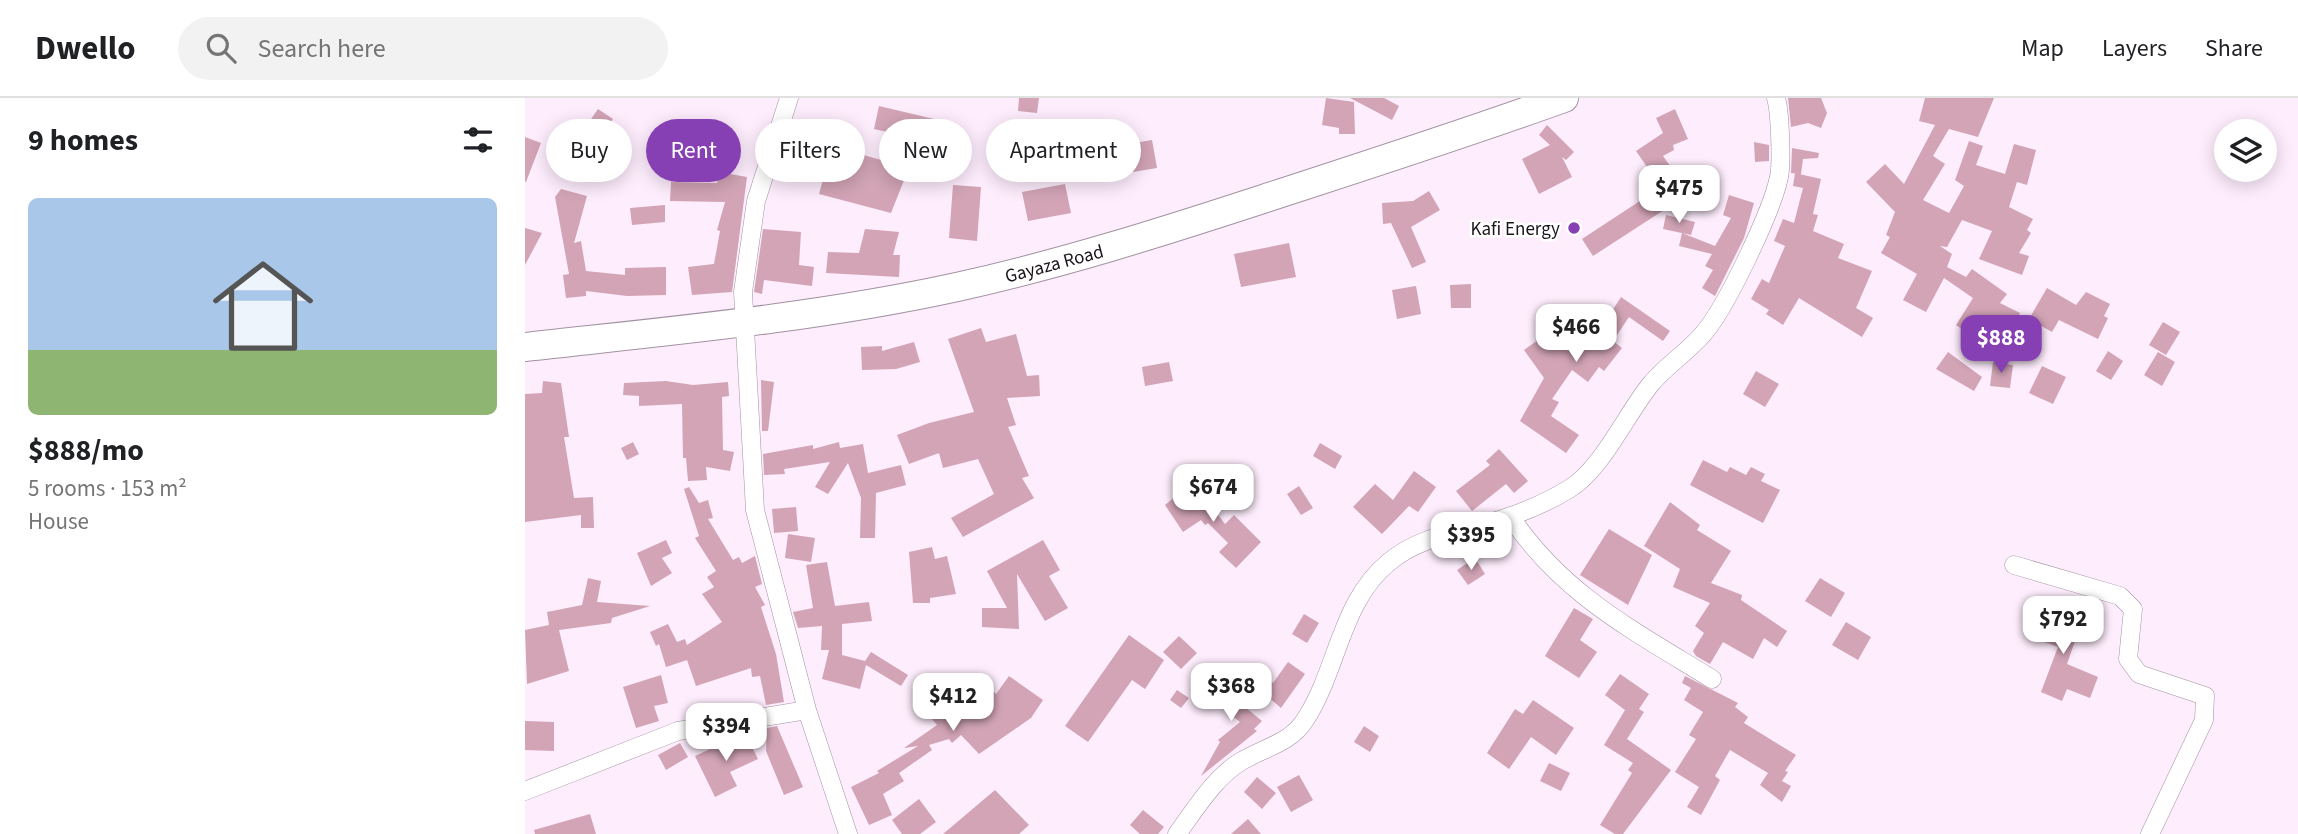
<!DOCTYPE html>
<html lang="en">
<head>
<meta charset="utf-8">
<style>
	:root { --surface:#fff; --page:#f2f2f2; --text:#202124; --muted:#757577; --line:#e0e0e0; --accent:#8740b3 }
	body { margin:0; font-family:"Source Sans 3",sans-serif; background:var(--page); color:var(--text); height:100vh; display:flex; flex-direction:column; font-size:26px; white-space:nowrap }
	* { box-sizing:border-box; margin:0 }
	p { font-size:23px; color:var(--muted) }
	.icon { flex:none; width:38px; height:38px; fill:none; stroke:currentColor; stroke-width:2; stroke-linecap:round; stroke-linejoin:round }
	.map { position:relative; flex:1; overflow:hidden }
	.sheet { display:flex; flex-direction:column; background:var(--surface); width:525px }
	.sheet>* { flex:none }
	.guide { position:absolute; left:21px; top:21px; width:665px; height:63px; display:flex; gap:14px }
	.controls { position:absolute; left:1689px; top:21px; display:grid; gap:14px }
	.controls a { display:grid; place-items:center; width:63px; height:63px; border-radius:50%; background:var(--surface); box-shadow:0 4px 18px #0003; font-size:35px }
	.price { position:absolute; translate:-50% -60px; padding:0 16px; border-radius:14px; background:#fff; color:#222; font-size:23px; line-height:46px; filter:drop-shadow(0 2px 4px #0008) }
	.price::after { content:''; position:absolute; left:50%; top:42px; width:21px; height:16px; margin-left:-10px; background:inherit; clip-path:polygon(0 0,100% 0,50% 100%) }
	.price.selected { background:var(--accent); color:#fff }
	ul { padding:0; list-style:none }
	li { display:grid; align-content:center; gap:14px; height:371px; padding:0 28px }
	li span { display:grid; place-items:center; height:217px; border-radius:10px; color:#555 }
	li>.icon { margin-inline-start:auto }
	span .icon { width:126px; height:126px; fill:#fffc; stroke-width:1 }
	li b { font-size:30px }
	h2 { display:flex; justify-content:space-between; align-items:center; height:84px; padding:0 28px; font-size:30px }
	.pill { padding:0 24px; border-radius:32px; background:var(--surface); box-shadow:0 4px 18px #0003; font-size:24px; line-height:63px }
	.pill.selected { background:var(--accent); color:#fff }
	header { display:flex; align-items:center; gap:42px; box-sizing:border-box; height:98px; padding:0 35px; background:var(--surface); border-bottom:2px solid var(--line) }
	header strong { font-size:33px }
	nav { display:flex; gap:38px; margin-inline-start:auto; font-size:24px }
	.search { width:490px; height:63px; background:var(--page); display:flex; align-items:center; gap:18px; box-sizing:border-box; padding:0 24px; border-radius:38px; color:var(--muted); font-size:26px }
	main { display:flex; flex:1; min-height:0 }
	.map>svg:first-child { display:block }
	.building { fill:#d2a4b6 }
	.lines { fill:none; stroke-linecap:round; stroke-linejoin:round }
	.street-casing { stroke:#a192a1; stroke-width:19 }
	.primary-casing { stroke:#a192a1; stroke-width:30 }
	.street { stroke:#fff; stroke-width:18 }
	.primary { stroke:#fff; stroke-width:28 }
	.poi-dot { fill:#8740b3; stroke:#fff; stroke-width:2.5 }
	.labels { text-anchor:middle; stroke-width:5; stroke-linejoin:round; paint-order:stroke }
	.poi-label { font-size:19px; fill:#1b151b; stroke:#fff; text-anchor:end }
	.street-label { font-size:19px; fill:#1b151b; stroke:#fff }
</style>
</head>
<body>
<header>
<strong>Dwello</strong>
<div class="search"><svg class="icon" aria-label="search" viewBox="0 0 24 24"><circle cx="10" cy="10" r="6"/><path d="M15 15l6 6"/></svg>Search here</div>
<nav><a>Map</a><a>Layers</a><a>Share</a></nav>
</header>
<main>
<section class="sheet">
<h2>9 homes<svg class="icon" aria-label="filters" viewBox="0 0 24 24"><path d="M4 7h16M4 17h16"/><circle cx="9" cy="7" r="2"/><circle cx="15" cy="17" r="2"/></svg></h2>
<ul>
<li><span style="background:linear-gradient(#a9c7e8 70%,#8fb573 0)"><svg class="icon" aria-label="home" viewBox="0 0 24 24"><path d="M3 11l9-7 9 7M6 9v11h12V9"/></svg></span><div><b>$888/mo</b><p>5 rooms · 153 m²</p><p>House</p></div></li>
</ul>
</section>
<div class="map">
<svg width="1773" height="736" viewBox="0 0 1773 736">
	<rect width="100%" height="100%" fill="#feedfd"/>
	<!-- building -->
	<path class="building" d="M494,0H514L512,15L493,13Z
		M801,0L829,4L830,36H814V30L797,27Z
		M825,0H859L874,8L867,22Z
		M1263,0H1296L1302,15L1296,30L1283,25L1266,29Z
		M1400,0H1469L1453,39L1424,31L1408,58L1420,66L1398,102L1424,115L1439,88L1430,82L1444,43L1458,48L1451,67L1480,76L1489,46L1511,52L1502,87L1492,84L1484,109L1508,121L1502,132L1506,135L1494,155L1504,158L1497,177L1454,161L1467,133L1437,122L1422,149L1415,148L1427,156L1422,169L1441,179L1447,171L1482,196L1475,205L1495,215L1490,227L1478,221L1476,228L1466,226L1455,243L1431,227L1448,200L1419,180L1401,214L1378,202L1392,176L1356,155L1365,139L1361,137L1370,114L1341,84L1360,66L1379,86L1410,27L1394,23Z
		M354,8L409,21L404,44L395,42L366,115L294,96L307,48L356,62L367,35L349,31Z
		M73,11L88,21L66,54L51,43Z
		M1150,11L1163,41L1148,47L1149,52L1138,58L1156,83L1140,95L1111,53L1138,35L1131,20Z
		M1022,27L1049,54L1041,62L1037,59L1047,79L1014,96L997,61L1025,47L1014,37Z
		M0,39L16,45L1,84H0Z
		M627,42L632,70L608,74L603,46Z
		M1229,44L1244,47V63L1230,64Z
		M1267,50L1294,55L1293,60L1278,61L1276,76L1266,75Z
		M194,74L222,79L207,194L167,197L163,169L189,166L195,133L192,132L200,104L145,103L146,84L192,85Z
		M1270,75L1296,81L1288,116L1293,117L1288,133L1319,146L1313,160L1347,173L1331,210L1348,220L1337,239L1274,200L1258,227L1241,216L1244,212L1226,201L1237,181L1244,185L1260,148L1249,143L1258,121L1269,125L1278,90L1268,88Z
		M540,86L546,115L503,123L497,94Z
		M428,87L456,89L452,143L424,140Z
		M36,91L62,98L49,145L56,143L61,173L100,177V170L141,169V197L102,198L61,193V198L41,200L38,177L44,176L30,99Z
		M904,93L915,112L886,129L901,164L887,170L866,125L858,126L857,105L888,103Z
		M1127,95L1139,112L1068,158L1057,141Z
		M1204,97L1229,105L1219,140L1190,198L1177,190L1188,172L1180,168L1187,156L1154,148L1157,135L1190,148L1206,120L1198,117Z
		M140,107V124L107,127L105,110Z
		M1141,117L1170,124L1166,137L1138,131Z
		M0,130L17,135L0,167Z
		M238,131L276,134L274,167L289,169L287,188L239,182L237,196L229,194Z
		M340,131L374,134L368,157H375L374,179L301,175L303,154L334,155Z
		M764,145L771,179L716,189L709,156Z
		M946,186V210H926L925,187Z
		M891,188L896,216L872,221L867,192Z
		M1522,190L1551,207L1561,194L1585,206L1579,218L1583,220L1573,241L1534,222L1527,234L1504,221Z
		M1096,199L1145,233L1138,243L1104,219L1088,243L1097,250L1079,273L1074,269L1063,284L1047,272L1027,301L1034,304L1026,318L1054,337L1041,355L995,323L1019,280L999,252L1052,214L1071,238Z
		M1638,224L1655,234L1641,257L1624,247Z
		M456,230L461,244L491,236L502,278L514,277L515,298L482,300L491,327L483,329L504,378L497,380L509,400L438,439L426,420L469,396L453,361L418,370L414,355L384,366L372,337L404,325L449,314L423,241Z
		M389,244L395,264L371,271L337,272L336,249L357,248V253Z
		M1583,253L1598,263L1586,282L1571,273Z
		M1423,254L1457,279L1449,293L1411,271Z
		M1633,254L1650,264L1637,288L1619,277Z
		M644,264L648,283L620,288L617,269Z
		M1468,264L1488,267L1485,290L1465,288Z
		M1517,268L1541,279L1528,306L1504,295Z
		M1231,273L1254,286L1240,309L1218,296Z
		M236,282L249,284L243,333H237Z
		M18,283L36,285L44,339H39L49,400L68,399L69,430H56V417L0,424V296L17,295Z
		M141,283L168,287L203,284L204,298L197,299L198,352L209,354L205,373L181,369L182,382L163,383L161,360H158L157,306L114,308V298L98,297L99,285Z
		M108,344L114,356L102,362L96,350Z
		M314,344L315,350L338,346L343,375L376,367L381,387L351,395L350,440H335L336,400L323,365L303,396L290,389L305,364L259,371L260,376L239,377L238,356L288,347V351Z
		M795,345L817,358L810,371L788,358Z
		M974,351L1003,383L989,395L981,386L947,413L931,393L965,367L961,363Z
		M1178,362L1202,374L1205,369L1221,377L1226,369L1240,376L1236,383L1255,392L1238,425L1165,387Z
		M889,373L911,389L893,414L884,408L857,436L828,409L850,386L868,402Z
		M668,384L700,426L709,417L736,444L711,470L694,454L703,445L683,425L680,427L676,422L658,434L640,407Z
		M774,388L788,410L776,417L762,396Z
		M164,389L174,405L183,402L188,420L183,421L208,462L214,459L217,465L230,458L237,486L230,489L240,507L236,509L251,556L259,604L241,607L235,578L227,579L226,570L171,588L162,562L141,569L134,546L131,548L125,534L143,526L152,544L160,541L162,547L197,524L177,496L189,489L182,479L191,473L170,440L174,438L159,391Z
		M1145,404L1175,427L1172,432L1206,453L1186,485L1217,497L1216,502L1262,533L1252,549L1239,540L1228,561L1198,544L1185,566L1171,558L1168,553L1179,535L1170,528L1185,505L1148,489L1155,471L1119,448Z
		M271,409L273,433L249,435L247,411Z
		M1084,431L1127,457L1103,507L1055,477Z
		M263,436L290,440L286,464L260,460Z
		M141,442L147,455L137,460L147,475L126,488L112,455Z
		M518,442L535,472L524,478L543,510L520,523L492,476L494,531L457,529V510H482L462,473Z
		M407,449L410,461L422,458L431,496L405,500V505H388L384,454Z
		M950,460L960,476L943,487L932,472Z
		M302,464L310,508L344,504L347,523L317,526V557L340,563L346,554L383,577L376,588L341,567L335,591L297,581L304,552H296L297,528L273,530L268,514L288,510L281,467Z
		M63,480L76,483L72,504L125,508L87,520L86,525L34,532L44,573L2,586L0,532L24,527L22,514L57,507Z
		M1295,480L1320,495L1306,519L1280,503Z
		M1519,509L1557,523L1542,566L1573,579L1565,600L1542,591L1537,603L1516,594L1533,549L1508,540Z
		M1049,510L1068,521L1055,542L1072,554L1054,580L1020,558Z
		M779,516L794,525L782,545L767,536Z
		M1321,524L1346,539L1333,562L1307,547Z
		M604,537L639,562L620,591L607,582L563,644L540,628Z
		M654,538L672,555L656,571L638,554Z
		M763,564L780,576L756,610L725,583L734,573L748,585Z
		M1095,576L1124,596L1114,611L1119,614L1102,641L1146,672L1098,736H1090L1075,727L1107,675L1103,672L1108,665L1079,647L1100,612L1080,597Z
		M136,577L143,605L129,608L134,623L111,630L98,589Z
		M484,578L518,602L506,620L454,656L436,637L427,645L424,641L404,647L407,652L374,675L379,683L358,696L367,717L344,727L326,689L354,675L352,673L393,648L379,650L412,627L397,609L410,598L415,604L437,583L445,592L456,581L471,596Z
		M1160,578L1213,605L1210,609L1223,619L1219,625L1271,657L1260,673L1263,674L1257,683L1266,688L1257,704L1235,687L1243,675L1205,652L1190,678L1195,682L1176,717L1162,709L1174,689L1150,674L1171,641L1164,637L1178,614L1159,602L1166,590L1157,585Z
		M687,582L737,623L729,631L732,633L676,678L695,644L693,642L715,624L677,594Z
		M652,592L664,600L656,610L645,602Z
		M1008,602L1049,630L1031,657L1006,639L984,671L962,655L990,611L998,616Z
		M0,623L29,624V653L0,652Z
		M252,628L278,689L259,697L241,653L242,630Z
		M839,628L854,638L845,654L829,644Z
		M220,635L233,661L205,674L212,688L190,699L170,658Z
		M155,645L163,659L141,672L133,657Z
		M1024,665L1045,675L1036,693L1015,683Z
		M774,677L788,702L766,714L752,689Z
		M732,679L751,695L737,711L719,694Z
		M470,692L504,727L494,736H418Z
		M394,701L411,724L395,736H377L367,722Z
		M618,712L639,729L633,736H615L605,727Z
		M65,716L71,736H10L9,732Z
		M723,721L736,736H706Z"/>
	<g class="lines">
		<defs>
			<path id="street" d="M264,0L231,103L218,194L230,412L282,612L323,736
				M985,418C1037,496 1109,533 1187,581
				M1489,467L1595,498L1608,511L1603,561L1614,576L1680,598L1679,622L1625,736
				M0,693L153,633L282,612
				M652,736C670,712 689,680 715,664C737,650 765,646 780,622C813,572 815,504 864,464C893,440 925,436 961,426C989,418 1018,407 1044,391C1076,372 1101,317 1125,287C1140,268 1162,255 1178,236C1201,210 1247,113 1254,79C1257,65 1255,13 1251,0"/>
			<path id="primary" d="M0,249C144,233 290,220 432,189C536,166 637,134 738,101C839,68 939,36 1039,0"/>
		</defs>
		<!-- street casing -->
		<use href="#street" class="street-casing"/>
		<!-- primary casing -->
		<use href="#primary" class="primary-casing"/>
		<!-- street -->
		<use href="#street" class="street"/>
		<!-- primary -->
		<use href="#primary" class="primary"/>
	</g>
	<!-- markers -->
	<circle class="poi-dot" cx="1049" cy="130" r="7"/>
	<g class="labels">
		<!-- poi labels -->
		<g class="poi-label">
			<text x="1035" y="137">Kafi Energy</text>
		</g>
		<!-- street labels -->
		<g class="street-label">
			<text transform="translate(529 165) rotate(-15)" y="7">Gayaza Road</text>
		</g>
	</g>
</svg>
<div class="controls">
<a><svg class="icon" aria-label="layers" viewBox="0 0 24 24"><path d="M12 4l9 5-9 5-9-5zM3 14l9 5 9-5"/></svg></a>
</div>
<b class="price" style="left:1154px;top:127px">$475</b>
<b class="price" style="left:1051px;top:266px">$466</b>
<b class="price selected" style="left:1476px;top:277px">$888</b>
<b class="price" style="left:688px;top:426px">$674</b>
<b class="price" style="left:946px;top:474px">$395</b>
<b class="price" style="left:1538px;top:558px">$792</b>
<b class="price" style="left:706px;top:625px">$368</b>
<b class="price" style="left:428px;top:635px">$412</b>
<b class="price" style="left:201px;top:665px">$394</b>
<div class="guide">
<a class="pill">Buy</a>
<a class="pill selected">Rent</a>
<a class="pill">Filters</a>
<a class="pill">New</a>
<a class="pill">Apartment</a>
</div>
</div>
</main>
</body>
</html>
